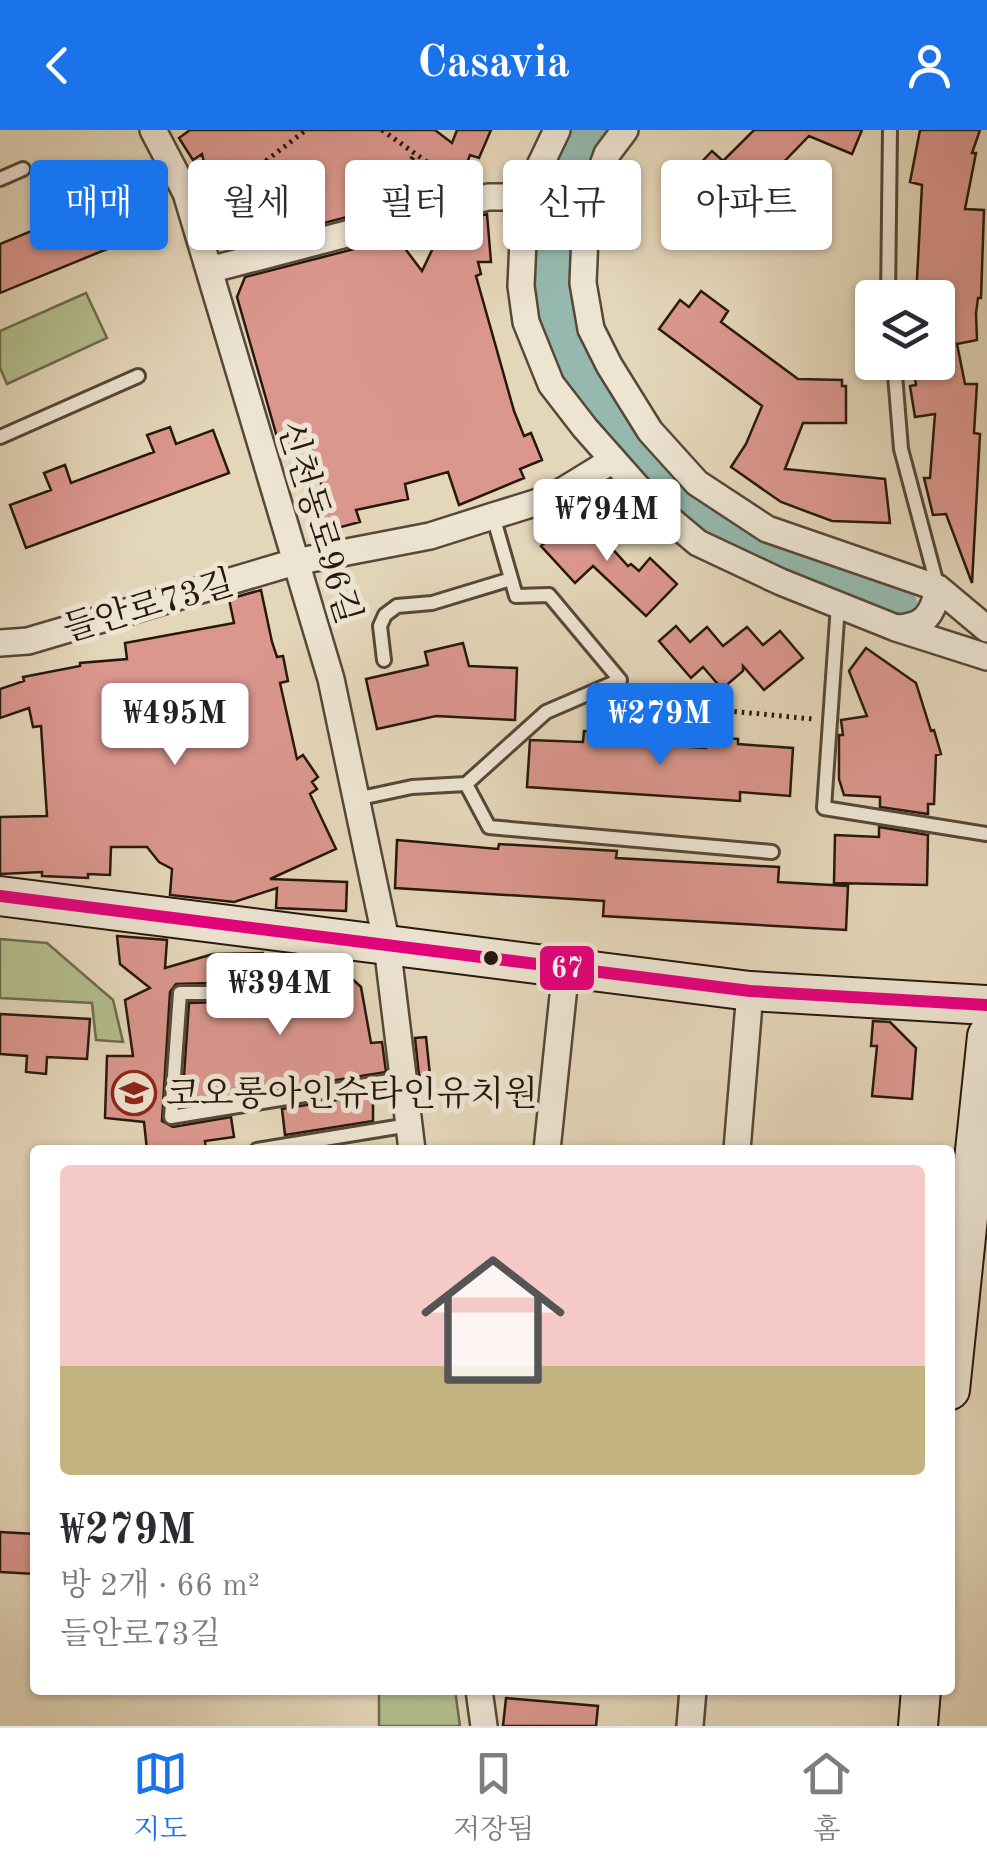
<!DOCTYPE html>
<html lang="ko">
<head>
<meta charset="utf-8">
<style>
	:root { --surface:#fff; --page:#f7f7f7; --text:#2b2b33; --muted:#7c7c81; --line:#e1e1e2; --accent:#1a73e8 }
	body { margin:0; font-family:"Old Standard TT","Noto Serif KR",serif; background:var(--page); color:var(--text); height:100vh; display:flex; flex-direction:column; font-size:38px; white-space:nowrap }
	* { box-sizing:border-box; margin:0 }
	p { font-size:32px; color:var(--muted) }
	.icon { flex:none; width:55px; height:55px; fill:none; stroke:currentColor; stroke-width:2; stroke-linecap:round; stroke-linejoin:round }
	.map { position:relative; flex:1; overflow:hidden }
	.sheet { position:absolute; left:30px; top:1015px; width:925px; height:550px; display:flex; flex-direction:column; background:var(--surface); border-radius:10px; box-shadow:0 2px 8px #0004 }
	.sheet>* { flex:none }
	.guide { position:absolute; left:30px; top:30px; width:928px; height:90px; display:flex; gap:20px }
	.tools { position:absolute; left:855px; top:150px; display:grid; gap:20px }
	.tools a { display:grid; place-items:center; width:100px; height:100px; border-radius:10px; background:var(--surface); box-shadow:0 2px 8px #0004; font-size:50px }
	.price { position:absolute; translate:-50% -85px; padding:0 22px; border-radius:10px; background:#fff; color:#222; font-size:32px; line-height:65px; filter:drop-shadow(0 2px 5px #0008) }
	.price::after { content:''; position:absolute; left:50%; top:60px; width:30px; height:22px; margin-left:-15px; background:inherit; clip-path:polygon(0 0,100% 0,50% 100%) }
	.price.on { background:var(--accent); color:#fff }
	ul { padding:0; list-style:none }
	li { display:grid; align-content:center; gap:20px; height:530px; padding:0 30px }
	li span { display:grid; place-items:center; height:310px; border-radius:10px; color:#555 }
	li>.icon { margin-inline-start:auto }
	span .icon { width:180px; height:180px; fill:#fffc; stroke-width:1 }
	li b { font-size:42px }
	.tag { padding:0 35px; border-radius:10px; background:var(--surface); box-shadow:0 2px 8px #0004; font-size:35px; line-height:90px }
	.tag.on { background:var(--accent); color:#fff }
	header { display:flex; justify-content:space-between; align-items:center; height:130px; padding:0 30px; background:var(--accent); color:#fff; font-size:45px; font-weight:700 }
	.menu { display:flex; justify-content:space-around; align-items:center; height:140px; border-top:2px solid var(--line); background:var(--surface); font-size:28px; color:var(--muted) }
	.menu a { display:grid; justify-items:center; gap:5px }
	.menu .on { color:var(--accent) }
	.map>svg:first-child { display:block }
	.green { fill:#b4be8f; stroke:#6d6b4e; stroke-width:2.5 }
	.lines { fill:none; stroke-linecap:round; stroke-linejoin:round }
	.river { stroke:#95b9af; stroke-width:48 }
	.building { fill:#db978e; stroke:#26180d; stroke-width:2.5 }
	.lane-casing { stroke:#564838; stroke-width:18 }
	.street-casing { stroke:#564838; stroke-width:30 }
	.secondary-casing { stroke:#26180d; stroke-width:42 }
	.path { stroke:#26180d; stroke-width:5; stroke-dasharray:2.5 5; stroke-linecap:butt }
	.lane { stroke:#ede4d2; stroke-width:12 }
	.street { stroke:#ede4d2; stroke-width:25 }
	.secondary { stroke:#ede4d2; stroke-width:38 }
	.bus-1-casing { stroke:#ede4d2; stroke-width:20 }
	.bus-1 { stroke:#e5007d; stroke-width:12 }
	.bus-dot { fill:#26180d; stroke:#ede4d2; stroke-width:4 }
	.labels { text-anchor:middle; stroke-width:10; stroke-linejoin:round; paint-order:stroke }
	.street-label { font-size:35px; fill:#26180d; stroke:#ede4d2 }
	.poi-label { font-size:35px; fill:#26180d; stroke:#ede4d2; text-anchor:start }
	.line-badge { stroke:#ede4d2; stroke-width:4 }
	.badge-label { font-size:28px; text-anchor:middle; font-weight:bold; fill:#fff }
</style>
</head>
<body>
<header><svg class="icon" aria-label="back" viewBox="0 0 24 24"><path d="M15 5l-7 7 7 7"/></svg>Casavia<svg class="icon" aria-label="person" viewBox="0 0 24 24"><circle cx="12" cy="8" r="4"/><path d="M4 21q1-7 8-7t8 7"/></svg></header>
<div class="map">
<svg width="987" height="1596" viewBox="0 0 987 1596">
	<rect width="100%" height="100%" fill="#e4d6b9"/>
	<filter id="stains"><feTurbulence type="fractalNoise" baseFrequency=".002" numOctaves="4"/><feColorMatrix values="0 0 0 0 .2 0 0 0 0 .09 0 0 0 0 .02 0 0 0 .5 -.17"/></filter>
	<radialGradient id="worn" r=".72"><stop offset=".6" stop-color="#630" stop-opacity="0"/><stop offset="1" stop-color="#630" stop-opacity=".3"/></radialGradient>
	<!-- green -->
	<path class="green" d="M86,163L107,208L7,254L0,238V201Z
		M0,809L47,813L113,870L123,912L96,910L92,873L0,868Z
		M379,1560H455L460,1596H379Z"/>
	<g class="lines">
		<!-- river -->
		<path class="river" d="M594,0C534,77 542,200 599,278C612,296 630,312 645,329C670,360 696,393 732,413C782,442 840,458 894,478"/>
	</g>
	<!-- building -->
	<path class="building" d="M190,0H435L452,13L457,0H491L479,28L470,25L457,58L233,117L222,110L202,24L193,30L179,8Z
		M754,0H862L852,24L809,6L715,103L689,78L712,54L696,38L712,21L723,31Z
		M920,0H980L972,23H976L965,79L984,80L981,168H978L976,183L977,210L957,214L965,254H977L974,303L980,304L972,453L946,384L933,385L924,348H930L935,284L915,287L910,256L916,255L912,232H938V168H916L922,55L910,52Z
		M85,58L92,76L128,61L146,103L0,163V114L70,85L63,68Z
		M487,84L491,132H478L481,144L476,146L514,281L524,306L531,303L542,330L520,339L524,348L459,375L448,342L405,354L408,369L356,380L360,392L326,401L318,371L326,372L310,313L281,321L237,167L245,147L397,108L422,141L444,95Z
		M701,161L728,181L721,192L798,249L842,250V256H846V293H803L785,339L885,349L890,393L832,391L781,372L731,337L746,314L762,276L659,199L680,170L689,177Z
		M170,297L176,314L213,300L229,343L26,418L10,375L51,360L44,343L65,335L71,353L154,322L147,305Z
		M579,382L628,436L631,434L639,441L650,428L677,454L646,486L593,436L575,453L541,416Z
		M261,460L272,512L277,527L283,526L288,551L280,553L297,629L303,625L318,647L312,652L317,659L310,664L336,719L270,749L347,752L346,781L276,778L277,758L234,772L170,765L172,739L159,732L147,717H111L110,745L88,744V748L42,746V742L0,744V687L47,686L41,596L33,597L29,578L0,588V559L24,551L23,547L80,536V533L127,529L125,513L234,493L229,469Z
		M676,496L690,512L707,497L723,516L747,497L763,515L780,501L803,528L764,560L743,536V541L722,559L703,537L691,548L659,511Z
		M463,513L469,536L517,538L515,590L436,586L377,599L366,549L428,535L425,522Z
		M866,518L916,553L931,601L934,600L941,624L936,625L934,674H928V684L880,677V667L844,665L839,649V605H843L841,590L867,586L849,541Z
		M584,601L622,603L621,613L706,618L707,607L738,609V614L793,618L790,666L740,662V671L527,657L530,610L583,612Z
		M879,697L928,705L927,755L834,753L835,705L879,707Z
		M397,710L498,719L499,714L617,721L616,728L779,737L778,752L848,756L846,800L603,786L604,771L395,758Z
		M117,806L167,810L165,838L213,824L263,823L267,831L214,853L176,854L170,862L162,991L173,997L231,987L234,1007L205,1011L206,1020H147L144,992L105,988L107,926H133L125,870L150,858L120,834Z
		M335,833L361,857L371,913L382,912L386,942L182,975L189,873L219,872L275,850L312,845L310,837Z
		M0,884L90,889L87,929L47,927L46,944L26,942L27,926L0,924Z
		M873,891L890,892L916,918L912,969L872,966L877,916H871Z
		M426,907L430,945L419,946L415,908Z
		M373,964V991L285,1005L282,979Z
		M0,1402L35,1404V1444L0,1442Z
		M506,1568L598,1576L596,1596H503Z"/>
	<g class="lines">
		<defs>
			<path id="lane" d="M0,49L23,39
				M888,168L890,0
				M894,232L901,319L938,458
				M0,307L138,246
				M838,475L824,678L987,704
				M384,530L380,496L385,485L397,476L432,473L511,449
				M466,654L489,697L772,722
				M356,669L412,657L466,654L546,582L620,550L549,465L516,466L493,386
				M324,819L216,863H180L171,987L403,949
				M257,1020L409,995"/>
			<path id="street" d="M153,0L186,63L331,549L387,815L412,1020
				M557,0L525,67L521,156L526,192L551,254L585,298L655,377L698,413L781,452L896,498L987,527
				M625,0L607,24L586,82L583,153L591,199L609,235L650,301L697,353L767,399L938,458L987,499
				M209,140L488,67H525L586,82
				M896,498C924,497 933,485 938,458
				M0,513L28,511L295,432L430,406L493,386L551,368L613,330
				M547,1020L566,837
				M737,1020L750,861
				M479,1560L484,1596
				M690,1596L693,1560"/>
			<path id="secondary" d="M0,766L750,861L987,875
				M950,1260L987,906
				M918,1596L921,1560"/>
		</defs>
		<!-- lane casing -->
		<use href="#lane" class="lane-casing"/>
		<!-- street casing -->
		<use href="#street" class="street-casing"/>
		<!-- secondary casing -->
		<use href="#secondary" class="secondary-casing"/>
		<!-- path -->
		<path class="path" d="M382,0L434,37L459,50
			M387,67L415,24
			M282,97L267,30L306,0
			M634,562L646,573L813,589"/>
		<!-- lane -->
		<use href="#lane" class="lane"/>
		<!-- street -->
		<use href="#street" class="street"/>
		<!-- secondary -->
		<use href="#secondary" class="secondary"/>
		<defs>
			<path id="bus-1" d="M0,766L750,861L987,875"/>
		</defs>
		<!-- bus-1 casing -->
		<use href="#bus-1" class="bus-1-casing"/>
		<!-- bus-1 -->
		<use href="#bus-1" class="bus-1"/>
	</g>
	<!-- icons -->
	<defs>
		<symbol id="school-ring" viewBox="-11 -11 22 22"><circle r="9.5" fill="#ede4d2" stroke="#8f2418" stroke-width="1.5"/><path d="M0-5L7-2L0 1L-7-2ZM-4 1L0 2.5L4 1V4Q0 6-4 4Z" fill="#8f2418"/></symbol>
	</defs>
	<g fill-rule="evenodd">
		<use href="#school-ring" x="109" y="938" width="50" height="50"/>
	</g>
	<!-- markers -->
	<circle class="bus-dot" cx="491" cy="828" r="9"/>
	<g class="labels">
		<!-- street labels -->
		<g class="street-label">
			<text transform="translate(320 392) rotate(73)" y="12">신천동로96길</text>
			<text transform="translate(148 475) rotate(-16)" y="12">들안로73길</text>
		</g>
		<!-- poi labels -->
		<g class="poi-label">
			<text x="166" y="975">코오롱아인슈타인유치원</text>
		</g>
	</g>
	<rect class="line-badge" x="538" y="814" width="58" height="48" rx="10" fill="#e5007d"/>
	<g class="badge-label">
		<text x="567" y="847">67</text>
	</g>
	<rect width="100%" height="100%" filter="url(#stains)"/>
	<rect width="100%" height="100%" fill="url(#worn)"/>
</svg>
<div class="tools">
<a><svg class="icon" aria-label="layers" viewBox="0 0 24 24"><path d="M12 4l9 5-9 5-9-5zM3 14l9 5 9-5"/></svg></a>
</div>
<b class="price" style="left:607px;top:434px">₩794M</b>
<b class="price" style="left:175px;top:638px">₩495M</b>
<b class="price on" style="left:660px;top:638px">₩279M</b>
<b class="price" style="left:280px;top:908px">₩394M</b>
<div class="guide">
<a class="tag on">매매</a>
<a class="tag">월세</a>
<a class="tag">필터</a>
<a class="tag">신규</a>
<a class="tag">아파트</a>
</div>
<section class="sheet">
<ul>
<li><span style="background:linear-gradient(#f6c9c9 65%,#c2b280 0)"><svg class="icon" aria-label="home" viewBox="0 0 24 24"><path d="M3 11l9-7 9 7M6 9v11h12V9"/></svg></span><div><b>₩279M</b><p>방 2개 · 66 m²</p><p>들안로73길</p></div></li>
</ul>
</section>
</div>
<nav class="menu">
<a class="on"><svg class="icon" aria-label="map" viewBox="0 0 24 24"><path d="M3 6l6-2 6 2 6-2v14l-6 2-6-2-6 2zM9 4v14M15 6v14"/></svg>지도</a>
<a><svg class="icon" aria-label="saved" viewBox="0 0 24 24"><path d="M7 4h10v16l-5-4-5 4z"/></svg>저장됨</a>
<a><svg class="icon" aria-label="home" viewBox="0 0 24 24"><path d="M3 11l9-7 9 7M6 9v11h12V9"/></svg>홈</a>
</nav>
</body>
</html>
